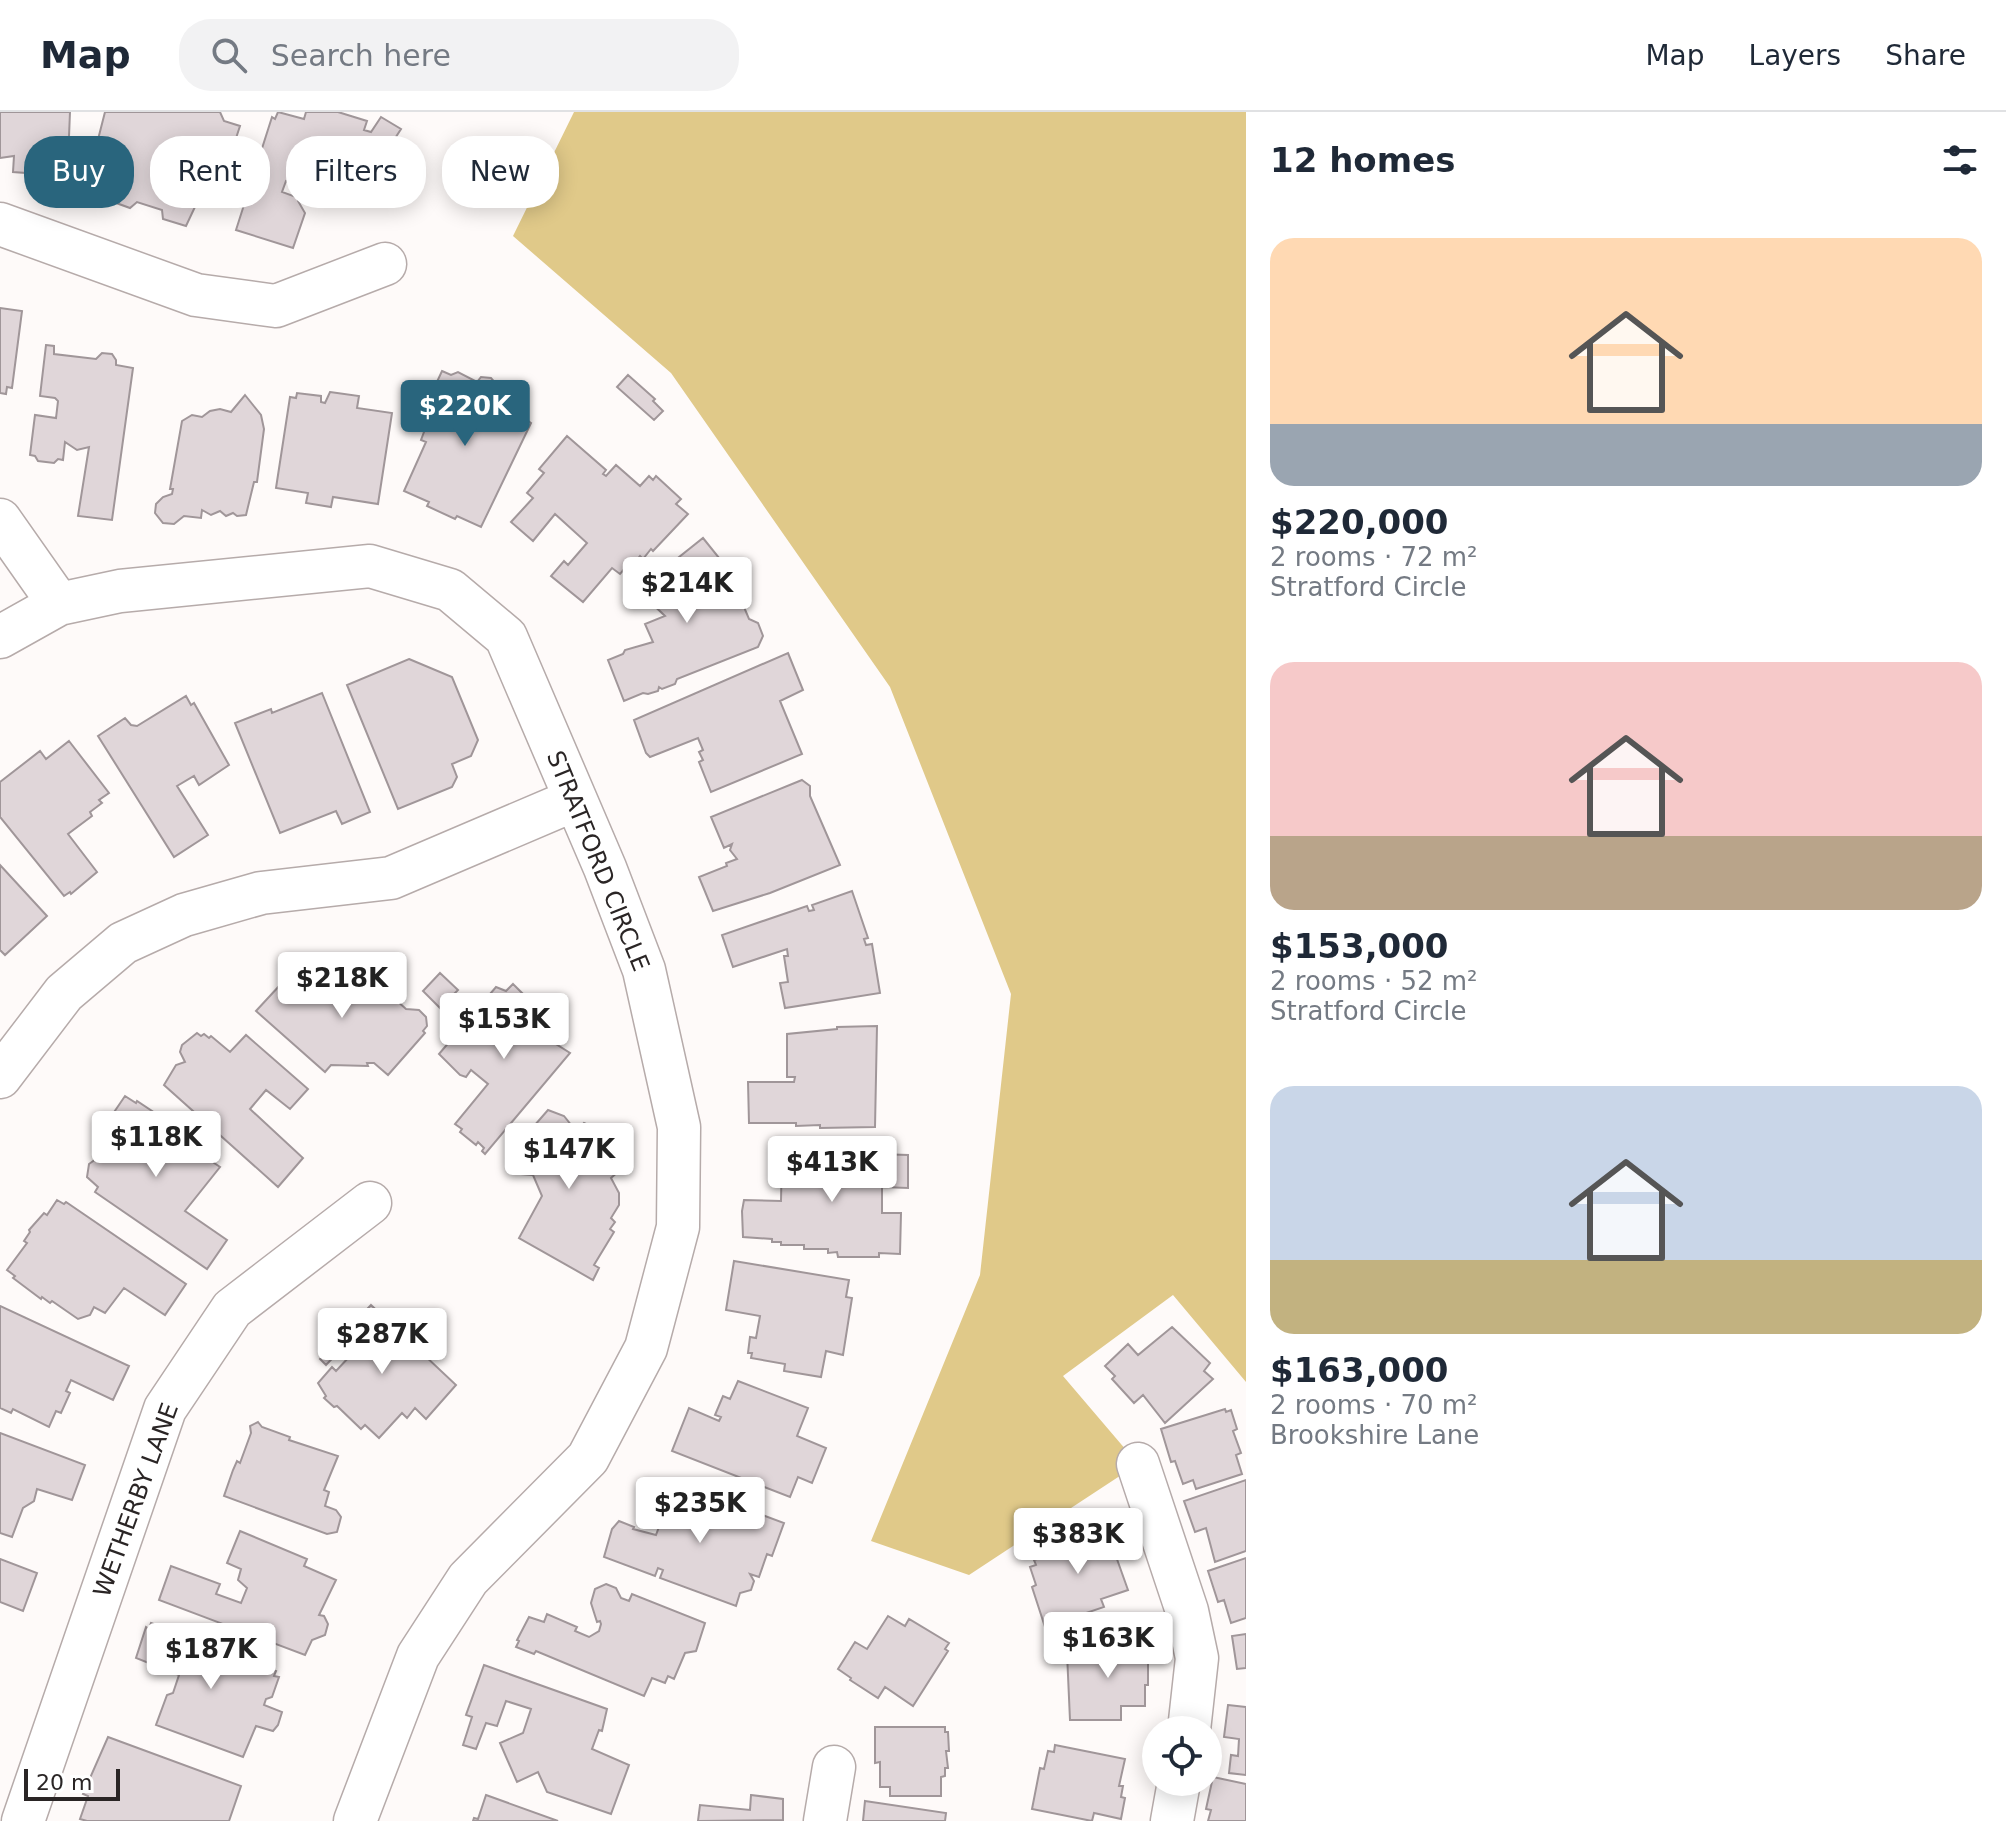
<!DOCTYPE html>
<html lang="en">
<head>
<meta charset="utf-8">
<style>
	:root { --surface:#fff; --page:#f2f2f3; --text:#1f2937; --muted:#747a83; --line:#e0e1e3; --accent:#29657d }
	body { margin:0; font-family:"DejaVu Sans",sans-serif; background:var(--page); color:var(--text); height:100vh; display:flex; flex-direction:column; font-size:30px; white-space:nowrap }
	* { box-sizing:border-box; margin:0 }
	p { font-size:26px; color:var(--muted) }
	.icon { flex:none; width:44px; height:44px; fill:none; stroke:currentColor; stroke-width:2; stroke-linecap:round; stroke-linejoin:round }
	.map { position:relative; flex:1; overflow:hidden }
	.panel { display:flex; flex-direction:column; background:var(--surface); width:760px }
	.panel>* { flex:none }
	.banner { position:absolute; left:24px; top:24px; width:760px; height:72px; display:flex; gap:16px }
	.fabs { position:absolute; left:1142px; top:1604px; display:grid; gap:16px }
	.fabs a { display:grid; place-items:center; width:80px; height:80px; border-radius:50%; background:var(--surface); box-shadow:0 4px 20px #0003; font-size:40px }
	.scale { position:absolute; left:24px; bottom:20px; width:96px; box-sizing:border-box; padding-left:8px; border:4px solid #2a2525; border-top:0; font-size:22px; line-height:28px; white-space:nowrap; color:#2a2525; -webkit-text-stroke:6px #fff; paint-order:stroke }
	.price { position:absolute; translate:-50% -68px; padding:0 18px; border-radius:8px; background:#fff; color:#222; font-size:26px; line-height:52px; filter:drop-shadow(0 2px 4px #0008) }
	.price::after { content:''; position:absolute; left:50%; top:48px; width:24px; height:18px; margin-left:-12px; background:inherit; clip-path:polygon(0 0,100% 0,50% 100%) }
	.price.active { background:var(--accent); color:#fff }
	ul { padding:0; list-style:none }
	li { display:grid; align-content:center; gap:16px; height:424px; padding:0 24px }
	li span { display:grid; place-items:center; height:248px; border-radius:24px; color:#555 }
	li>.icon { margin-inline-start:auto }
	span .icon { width:144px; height:144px; fill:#fffc; stroke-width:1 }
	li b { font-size:34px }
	h2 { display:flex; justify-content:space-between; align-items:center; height:96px; padding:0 24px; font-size:34px }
	.pill { padding:0 28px; border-radius:32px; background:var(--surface); box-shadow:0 4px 20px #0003; font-size:28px; line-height:72px }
	.pill.active { background:var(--accent); color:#fff }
	header { display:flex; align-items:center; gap:48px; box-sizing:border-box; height:112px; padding:0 40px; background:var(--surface); border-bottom:2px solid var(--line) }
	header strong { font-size:38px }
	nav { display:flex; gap:44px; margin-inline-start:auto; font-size:28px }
	.search { width:560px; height:72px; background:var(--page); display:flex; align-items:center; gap:20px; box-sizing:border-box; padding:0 28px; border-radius:32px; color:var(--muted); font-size:30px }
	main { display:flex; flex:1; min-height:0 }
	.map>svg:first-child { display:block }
	.green { fill:#e0c989 }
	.building { fill:#e0d6d9; stroke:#a09699; stroke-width:2 }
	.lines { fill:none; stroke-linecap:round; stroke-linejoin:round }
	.minor-casing { stroke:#b6abaa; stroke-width:45 }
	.minor { stroke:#fff; stroke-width:42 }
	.labels { text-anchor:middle; stroke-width:6; stroke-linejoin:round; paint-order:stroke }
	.street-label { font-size:24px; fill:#2a2525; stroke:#fff }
</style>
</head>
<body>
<header>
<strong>Map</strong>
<div class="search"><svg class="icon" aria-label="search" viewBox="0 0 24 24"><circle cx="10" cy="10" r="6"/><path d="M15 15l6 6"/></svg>Search here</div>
<nav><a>Map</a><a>Layers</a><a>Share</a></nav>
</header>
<main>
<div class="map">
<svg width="1246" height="1709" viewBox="0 0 1246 1709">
	<rect width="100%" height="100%" fill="#fefaf9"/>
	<!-- green -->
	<path class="green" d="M574,0H1246V1270L1173,1183L1063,1264L1138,1352L969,1463L871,1429L980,1163L1011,882L890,575L671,261L513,124Z"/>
	<!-- building -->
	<path class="building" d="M0,0H70L67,73L44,71V67L30,66L26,61L13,60L14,44L0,46Z
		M105,0H220L224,9L240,14L216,87L201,82L186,114L163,107L162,98L137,90L130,96L108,88L109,84L106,83L115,54L93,47Z
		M278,0L304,7L306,0H338L367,9L364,18L371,20L381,5L401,17L392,31L396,33L390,42L387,40L381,50L377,47L370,58L366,60L353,55L351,60L347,58L336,93L318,87L320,80L286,69L282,80L299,86L298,89L305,101L293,136L236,118L272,5L275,7Z
		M0,196L22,199L12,276L7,275L6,282L0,281Z
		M46,233L54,234V242L96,247L102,241L112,242L116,248V253L133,256L112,408L78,404L89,335L77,338L65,330L63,348L58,347L54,351L38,349L35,344L30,343L35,303L56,306L58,289L55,286L40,284Z
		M442,259L451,263L458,260L477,270L481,265L491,266L497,273L493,286L502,297L520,303L531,311L481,415L457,404L455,407L427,394L429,390L404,379L426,330L421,328L424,320L419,317L427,302L424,301L429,287Z
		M628,263L655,287L653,289L663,299L654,308L617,275Z
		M330,280L359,284L357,296L392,301L378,392L333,385L331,395L306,391L308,381L276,376L290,285L296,286L297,281L321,284V290L325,291Z
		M245,283L261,303L264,317L257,370H254L246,403L237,404L233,401L226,404L220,399L211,403L202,398L201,406L184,404L174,412L163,411L155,401L156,392L163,385L172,382L173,377H170L182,309L192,303L202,305L210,299L220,297L231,300Z
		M567,324L606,358L603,362L606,364L616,353L640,374L649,364L653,368L656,364L681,387L676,392L688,402L653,439L651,437L643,447L640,444L629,458L626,455L620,462L612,456L583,490L551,464L564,449L568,453L587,431L555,402L533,429L511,410L533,386L527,381L544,361L539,357Z
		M703,426L728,457L722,462L731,479L736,476L749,507L758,511L763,524L758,535L677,567L675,572L662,577L659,575L658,579L648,582L643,581L624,589L608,548L623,542L625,538L653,530L645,512L665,504L643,483L644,473Z
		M788,541L803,578L780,589L802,642L711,680L699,650L703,648L699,640L703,638L698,626L650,645L646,641L634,608Z
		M409,547L452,565L478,628L471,644L452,652L457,665L452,675L398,697L347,573Z
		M322,581L370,700L342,712L336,699L280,721L235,611L271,597L272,601Z
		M186,584L191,593L194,591L229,653L199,673L194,664L177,674L208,723L174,745L98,624L125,606L131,613L137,614Z
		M69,629L109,681L99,688L102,691L90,700L92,704L68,722L97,760L71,782L70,780L64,784L0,705V670L40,639L46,647Z
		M802,668L810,674V684L840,753L770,781L713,799L699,765L727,754L726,751L737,747L730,738L732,732L724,736L711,705Z
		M0,753L47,804L5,843L0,838Z
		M852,779L868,826L864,827L866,833L872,832L880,881L785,896L780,871L788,870L784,844H788L787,837L733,855L722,823L807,794L809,799L814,798L812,793Z
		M312,849H323L341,868L358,867L369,878L384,877L406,897L419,898L426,905L427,914L423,919L425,921L388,963L374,951H367L368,954L331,953L325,960L256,899L293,859L299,865Z
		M440,861L458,878L440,896L423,879Z
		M513,872L525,884L517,896L519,898L531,884L555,905L547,914L561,926L556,932L570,941L485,1042L482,1039L484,1036L478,1030L476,1033L460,1020L462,1017L455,1012L488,972L471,958L466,965L460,963L439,942L496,875L506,879Z
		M877,914L875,1015L820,1016V1013L796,1014V1011H749L748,970H794L795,965H787V922L837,917V915Z
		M197,921L201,924L204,922L209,926L211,924L230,940L246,923L308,977L290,997L266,978L250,997L303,1046L278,1075L164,973L176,953L185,950L180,940L182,933Z
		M125,984L136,991L137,989L173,1013L171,1016L191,1030L189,1034L220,1055L185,1099L227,1128L207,1157L95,1080L98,1075L87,1065L89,1052L96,1047H104L96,1041L111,1019L104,1015Z
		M548,998L564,1004L576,1019L584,1011L597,1017L607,1031L599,1040L606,1043L619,1059L611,1066L619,1081V1093L611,1106L615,1110L610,1117L614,1120L594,1153L599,1156L593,1168L519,1126L542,1084L533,1063L521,1062L510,1053L506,1046Z
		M782,1039L908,1043V1076L882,1075V1101H901L900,1142L879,1141V1145H838L837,1140L828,1141V1137H804V1133H781V1130H772V1127L743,1125L742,1099L744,1088L781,1089Z
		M57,1088L64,1092L66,1090L186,1172L165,1203L124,1176L105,1201L94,1195L90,1203L78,1207L52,1189L50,1191L42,1185L41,1187L13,1166L15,1164L7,1158L27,1131L24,1129L30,1120L29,1118L44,1101L47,1103Z
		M734,1149L849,1168L846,1185L852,1186L843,1243L826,1239L821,1265L784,1259L785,1252L751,1246L752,1241H748L750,1225L756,1226L760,1204L726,1198Z
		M371,1193L456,1273L426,1307L415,1296L407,1306L402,1301L379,1326L365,1313L361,1317L337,1294L334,1295L324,1286L326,1284L318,1271L332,1255L336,1259L350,1244L342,1236L326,1253L320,1247Z
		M0,1194L129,1254L113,1288L71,1268L66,1279L70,1281L61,1301L56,1299L49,1315L13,1297L11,1301L0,1296Z
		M1172,1215L1210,1251L1204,1259L1213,1267L1165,1311L1143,1283L1134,1291L1112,1267L1115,1264L1105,1254L1128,1232L1138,1243Z
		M738,1269L808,1296L797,1324L826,1336L812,1371L798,1365L790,1385L672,1339L689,1296L719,1309L721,1305L715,1303L723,1284L730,1287Z
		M1225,1297L1226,1300L1231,1298L1237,1317L1233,1319L1241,1341L1236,1343L1242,1362L1196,1377L1193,1368L1183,1372L1175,1349L1171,1350L1161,1317Z
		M258,1310L262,1315L290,1325L289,1328L338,1344L324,1378L329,1380L325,1394L336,1398L341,1405L337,1420L327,1422L224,1384L233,1358L237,1349L240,1351L251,1321L250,1314Z
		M0,1321L85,1353L72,1388L37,1377L34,1389L23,1396L12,1425L0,1421Z
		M1246,1368V1439L1215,1450L1206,1416L1195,1420L1184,1389Z
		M675,1371L784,1411L772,1444L767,1442L759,1465L750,1462L754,1469L751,1478L740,1481L736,1494L660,1466L663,1458L658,1456L655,1464L604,1445L612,1417L619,1409L634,1415L633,1417L656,1423Z
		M1103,1408L1128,1478L1101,1487L1104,1495L1045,1515L1032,1475L1036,1473L1030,1455L1036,1453L1034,1448L1075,1434L1071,1419Z
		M240,1419L307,1447L304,1454L336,1468L319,1503L324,1504L328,1512L325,1523L312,1528L305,1543L159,1488L171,1454L220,1472L216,1482L241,1491L247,1476L238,1468L241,1457L227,1451Z
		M1246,1446V1506L1231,1511L1224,1488L1218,1490L1208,1459Z
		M0,1447L37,1461L23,1499L0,1490Z
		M606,1472L616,1476L621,1486L629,1489L632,1482L705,1511L696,1539L685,1541L674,1567L668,1564L665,1571L652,1566L644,1584L536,1539L534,1542L516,1535L519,1529L517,1528L529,1505L544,1510L547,1502L577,1515L575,1519L589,1525L599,1519L601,1512L600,1509L597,1510L591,1491L595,1477Z
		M888,1504L905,1514L909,1507L949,1531L945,1537L948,1539L913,1594L885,1575L878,1586L850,1568L851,1566L838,1557L855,1530L867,1537Z
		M151,1511L276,1559L274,1564L279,1565L272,1585L266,1587L264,1593L282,1600L278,1613L273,1619L256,1614L243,1645L156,1613L167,1583L173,1581L179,1563L136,1546L146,1515L149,1517Z
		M1246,1522V1556L1237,1557L1232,1524Z
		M1112,1525H1144V1541H1148V1573H1145V1594H1121V1608H1070L1067,1541H1113Z
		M484,1553L607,1597L602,1619L599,1618L592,1637L629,1653L611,1702L547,1680L538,1660L517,1670L500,1631L523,1621L531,1597L506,1589L497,1614L486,1611L476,1637L463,1633L472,1605L466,1603Z
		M1228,1593L1246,1595V1663L1229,1661L1231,1643L1238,1644L1239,1627L1224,1625Z
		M875,1615H945V1620H948L949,1639H946L948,1656H945V1664L941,1665V1684H890V1675H880V1650L875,1651Z
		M108,1625L241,1674L229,1709H87L80,1707L88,1684L83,1682Z
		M1055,1633L1125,1647L1119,1674H1123L1121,1685L1125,1686L1121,1707L1094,1701L1092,1709L1032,1697L1040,1656L1044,1657L1048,1639L1054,1640Z
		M1213,1665L1246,1672V1709H1208L1211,1698L1206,1697Z
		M486,1683L558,1709H473L474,1706L478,1707Z
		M751,1683L783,1687V1708L698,1709L700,1693L750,1698Z
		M865,1689L946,1701L945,1709H863Z"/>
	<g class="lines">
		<defs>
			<path id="minor" d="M0,112L196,183L276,194L385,152
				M0,408L59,492
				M0,525L59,492L120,479L370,454L450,478L506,525L605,756L644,858L679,1015L678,1115L646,1236L588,1346L468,1467L418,1544L355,1709
				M0,965L64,881L123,831L184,803L261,781L391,766L574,688
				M1138,1352L1187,1499L1197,1546L1189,1618
				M23,1709L165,1297L232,1197L370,1091
				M825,1709L834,1655
				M1172,1709L1179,1670"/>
		</defs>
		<!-- minor casing -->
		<use href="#minor" class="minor-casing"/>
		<!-- minor -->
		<use href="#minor" class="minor"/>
	</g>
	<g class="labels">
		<!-- street labels -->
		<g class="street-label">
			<text transform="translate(598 749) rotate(68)" y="8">STRATFORD CIRCLE</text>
			<text transform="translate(136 1388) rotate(-70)" y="8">WETHERBY LANE</text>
		</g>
	</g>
</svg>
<div class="fabs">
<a><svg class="icon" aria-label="locate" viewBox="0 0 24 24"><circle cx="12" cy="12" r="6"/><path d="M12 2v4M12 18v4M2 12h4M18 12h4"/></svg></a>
</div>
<div class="scale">20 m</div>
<b class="price active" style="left:465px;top:336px">$220K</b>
<b class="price" style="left:687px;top:513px">$214K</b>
<b class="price" style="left:342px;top:908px">$218K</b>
<b class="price" style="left:504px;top:949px">$153K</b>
<b class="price" style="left:156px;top:1067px">$118K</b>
<b class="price" style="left:569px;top:1079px">$147K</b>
<b class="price" style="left:832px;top:1092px">$413K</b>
<b class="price" style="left:382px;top:1264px">$287K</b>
<b class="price" style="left:700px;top:1433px">$235K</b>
<b class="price" style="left:1078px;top:1464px">$383K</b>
<b class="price" style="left:1108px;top:1568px">$163K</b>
<b class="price" style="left:211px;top:1579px">$187K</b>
<div class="banner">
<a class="pill active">Buy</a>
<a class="pill">Rent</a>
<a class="pill">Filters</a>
<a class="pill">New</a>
</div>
</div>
<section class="panel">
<h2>12 homes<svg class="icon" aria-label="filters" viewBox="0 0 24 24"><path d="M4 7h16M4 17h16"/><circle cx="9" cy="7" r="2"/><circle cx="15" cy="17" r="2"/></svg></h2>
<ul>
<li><span style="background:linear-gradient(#ffd9b3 75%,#9aa5b1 0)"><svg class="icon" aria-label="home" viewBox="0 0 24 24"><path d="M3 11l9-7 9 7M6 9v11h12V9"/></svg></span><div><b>$220,000</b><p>2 rooms · 72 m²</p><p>Stratford Circle</p></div></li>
<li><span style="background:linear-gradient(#f6c9c9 70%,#b9a48a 0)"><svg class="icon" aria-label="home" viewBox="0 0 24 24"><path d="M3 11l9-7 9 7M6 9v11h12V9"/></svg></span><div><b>$153,000</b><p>2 rooms · 52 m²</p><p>Stratford Circle</p></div></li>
<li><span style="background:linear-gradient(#c9d6e8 70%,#c2b280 0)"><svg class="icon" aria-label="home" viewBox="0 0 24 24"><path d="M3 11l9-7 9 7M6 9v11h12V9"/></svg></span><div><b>$163,000</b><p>2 rooms · 70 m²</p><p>Brookshire Lane</p></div></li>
</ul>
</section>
</main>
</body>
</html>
